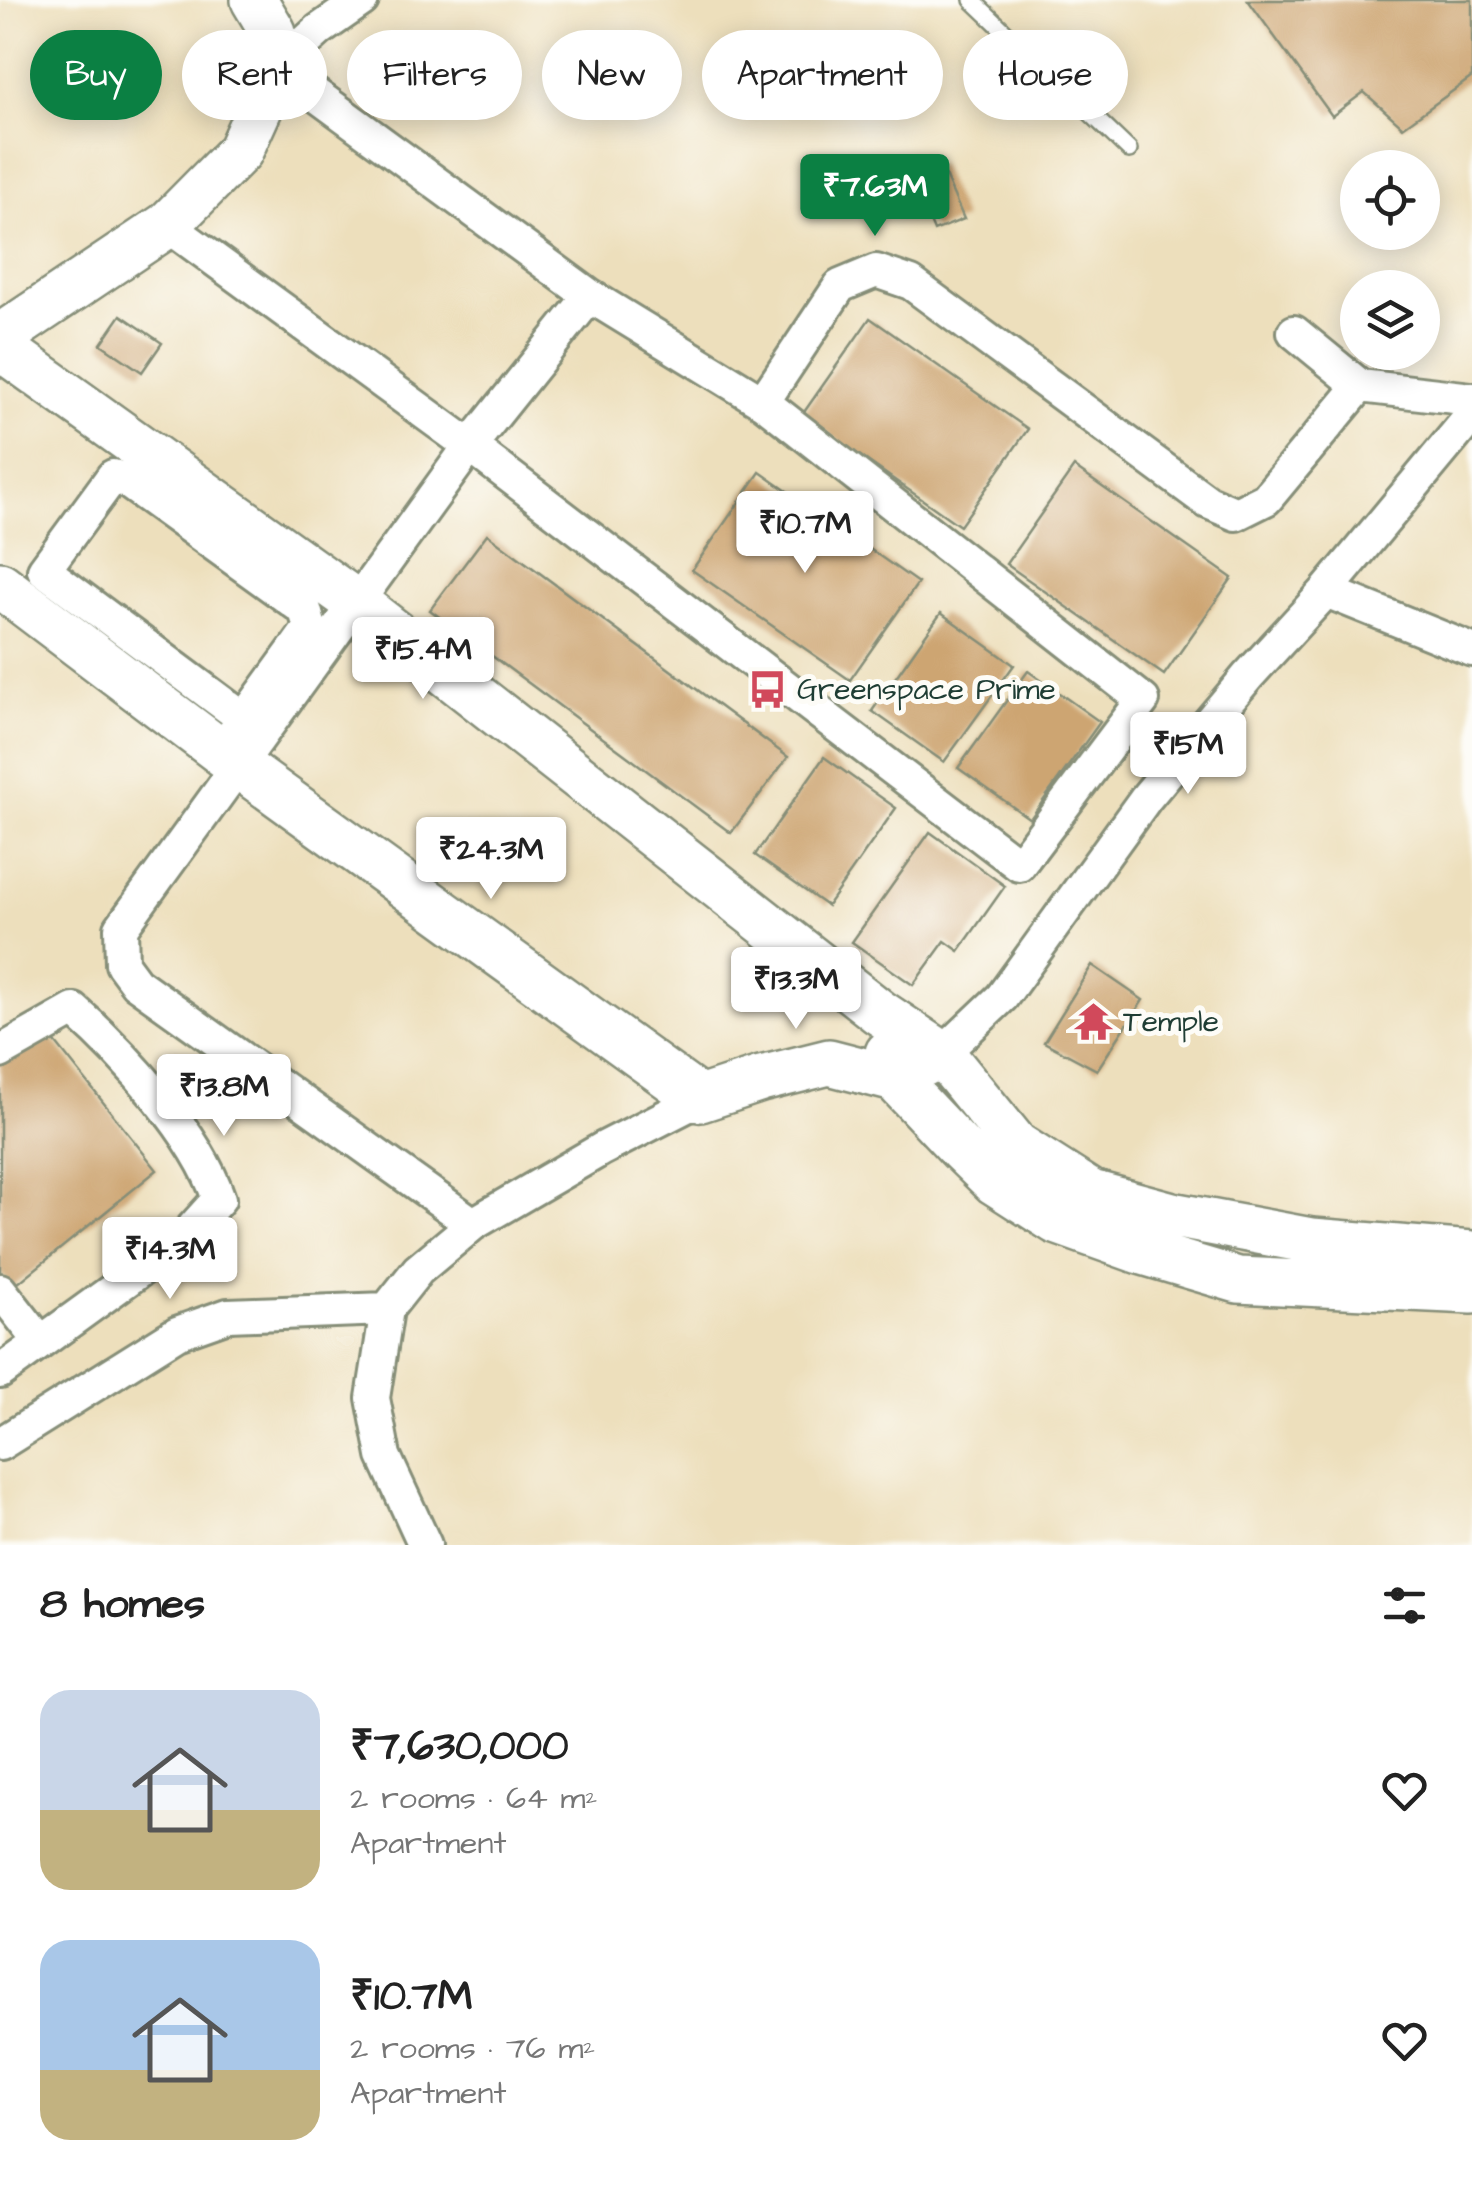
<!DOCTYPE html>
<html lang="en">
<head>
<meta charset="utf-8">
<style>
	:root { --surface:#fff; --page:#f6f6f6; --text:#222; --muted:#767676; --accent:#0b8043 }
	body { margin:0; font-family:"Architects Daughter",sans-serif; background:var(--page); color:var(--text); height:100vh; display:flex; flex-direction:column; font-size:38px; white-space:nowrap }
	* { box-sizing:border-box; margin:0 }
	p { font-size:32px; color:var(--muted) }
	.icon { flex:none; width:55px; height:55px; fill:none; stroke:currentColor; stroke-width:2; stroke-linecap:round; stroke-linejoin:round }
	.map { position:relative; height:1545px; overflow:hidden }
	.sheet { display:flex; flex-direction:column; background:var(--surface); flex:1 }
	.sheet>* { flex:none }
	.hud { position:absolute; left:30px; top:30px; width:1412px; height:90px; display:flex; gap:20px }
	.controls { position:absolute; left:1340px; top:150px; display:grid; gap:20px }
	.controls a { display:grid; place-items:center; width:100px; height:100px; border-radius:50%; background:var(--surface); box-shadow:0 5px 25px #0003; font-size:50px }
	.price { position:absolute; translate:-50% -85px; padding:0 22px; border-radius:10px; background:#fff; color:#222; font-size:32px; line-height:65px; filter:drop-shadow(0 2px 5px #0008) }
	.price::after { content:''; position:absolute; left:50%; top:60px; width:30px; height:22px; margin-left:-15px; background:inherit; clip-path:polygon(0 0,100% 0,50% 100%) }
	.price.current { background:var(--accent); color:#fff }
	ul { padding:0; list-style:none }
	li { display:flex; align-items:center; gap:30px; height:250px; padding:0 40px }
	li span { display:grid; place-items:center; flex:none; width:280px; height:200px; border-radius:30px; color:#555 }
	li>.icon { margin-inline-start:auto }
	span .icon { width:120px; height:120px; fill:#fffc; stroke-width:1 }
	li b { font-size:42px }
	h2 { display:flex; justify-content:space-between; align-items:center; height:120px; padding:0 40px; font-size:42px }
	.chip { padding:0 35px; border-radius:45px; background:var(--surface); box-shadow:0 5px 25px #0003; font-size:35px; line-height:90px }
	.chip.current { background:var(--accent); color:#fff }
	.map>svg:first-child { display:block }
	.building { fill:#cda572 }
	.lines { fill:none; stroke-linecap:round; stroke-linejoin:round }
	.lane-casing { stroke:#868e78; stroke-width:20 }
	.street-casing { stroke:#868e78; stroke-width:38 }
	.secondary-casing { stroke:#868e78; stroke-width:50 }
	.lane { stroke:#fff; stroke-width:15 }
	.street { stroke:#fff; stroke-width:32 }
	.secondary { stroke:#fff; stroke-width:45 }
	.labels { text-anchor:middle; stroke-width:10; stroke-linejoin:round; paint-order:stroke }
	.poi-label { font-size:30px; fill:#1f3d34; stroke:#fdfcf7; text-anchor:start }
</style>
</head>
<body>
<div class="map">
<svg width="1472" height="1545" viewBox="0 0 1472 1545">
	<rect width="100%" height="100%" fill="#fdfcf7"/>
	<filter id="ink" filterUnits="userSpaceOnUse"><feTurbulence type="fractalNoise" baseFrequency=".01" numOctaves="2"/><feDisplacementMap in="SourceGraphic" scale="20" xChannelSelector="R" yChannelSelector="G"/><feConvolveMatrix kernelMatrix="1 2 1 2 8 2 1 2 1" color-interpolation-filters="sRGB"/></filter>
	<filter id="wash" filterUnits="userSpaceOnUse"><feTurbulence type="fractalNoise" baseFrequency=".0048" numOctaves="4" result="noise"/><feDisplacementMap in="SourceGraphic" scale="40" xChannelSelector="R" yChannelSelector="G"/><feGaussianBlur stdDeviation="2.25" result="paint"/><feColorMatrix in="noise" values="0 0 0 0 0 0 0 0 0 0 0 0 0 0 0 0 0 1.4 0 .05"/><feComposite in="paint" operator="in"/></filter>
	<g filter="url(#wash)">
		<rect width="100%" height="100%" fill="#eddfbc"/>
		<g id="blocks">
			<!-- building -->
			<path class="building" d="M1248,0H1472V77L1403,127L1364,92L1332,116Z
				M940,164L964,219L934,231L911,176Z
				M121,315L162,343L142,372L101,344Z
				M870,318L1028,429L960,526L802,415Z
				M1074,467L1232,578L1164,675L1006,564Z
				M760,472L918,583L850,680L692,570Z
				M487,534L788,757L731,833L430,610Z
				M941,613L1014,665L944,762L872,711Z
				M1028,671L1100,722L1030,819L958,768Z
				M824,757L896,808L827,906L755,855Z
				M930,832L1005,886L959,951L945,941L913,985L852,942Z
				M1092,965L1143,1000L1097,1070L1044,1042Z
				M44,1028L157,1170L12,1288L0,1273V1063Z"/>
		</g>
	</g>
	<g filter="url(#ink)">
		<use href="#blocks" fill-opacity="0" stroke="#868e78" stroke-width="2.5"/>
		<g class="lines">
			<defs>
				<path id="lane" d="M972,0L1129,150"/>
				<path id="street" d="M362,0L319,30L278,67L590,296
					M167,225L470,446L1019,865L1143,700L763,402
					M1294,332L1360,386L1472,399
					M1326,591L1472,415
					M220,752L310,628L305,610L122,478L113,476L44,570L244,719
					M0,1052L74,1010C125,1055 197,1134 219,1199L182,1240L0,1372
					M942,1054L1002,997L1146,798L1248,676L1326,591L1472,650
					M473,1224L136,983L122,964L121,928L470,446L590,296L763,402L840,286L876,271L911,283L1208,502L1236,514L1266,499L1360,386
					M0,1290L40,1341
					M0,1444L177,1333L228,1315L387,1309
					M425,1545L384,1456L373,1398L387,1309L418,1270L473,1224L602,1149L700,1099"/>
				<path id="secondary" d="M0,337L167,225L240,151L278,67L273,32L254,0
					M0,347L358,604L879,1012L942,1054L1016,1145L1091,1193L1172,1215L1312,1241L1472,1254
					M0,585L238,765L700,1099L761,1079L829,1062L895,1079L942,1054
					M888,1053L895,1079L961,1149L995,1182L1056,1221L1140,1251L1238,1280L1472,1291"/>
			</defs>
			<!-- lane casing -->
			<use href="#lane" class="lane-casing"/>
			<!-- street casing -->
			<use href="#street" class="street-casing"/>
			<!-- secondary casing -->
			<use href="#secondary" class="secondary-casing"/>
			<!-- lane -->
			<use href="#lane" class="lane"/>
			<!-- street -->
			<use href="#street" class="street"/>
			<!-- secondary -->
			<use href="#secondary" class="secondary"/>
		</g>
	</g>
	<!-- icons -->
	<defs>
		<symbol id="bus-bare" viewBox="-9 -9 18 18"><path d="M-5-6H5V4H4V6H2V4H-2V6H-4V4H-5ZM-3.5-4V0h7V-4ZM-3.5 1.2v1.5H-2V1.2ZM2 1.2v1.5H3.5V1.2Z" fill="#d1495b" stroke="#fdfcf7" stroke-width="2.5" paint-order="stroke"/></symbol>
		<symbol id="temple-bare" viewBox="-9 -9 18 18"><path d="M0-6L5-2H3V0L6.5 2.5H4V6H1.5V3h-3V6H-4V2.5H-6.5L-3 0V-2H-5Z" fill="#d1495b" stroke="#fdfcf7" stroke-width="2.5" paint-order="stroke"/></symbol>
	</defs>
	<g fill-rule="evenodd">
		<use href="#bus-bare" x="740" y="662" width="55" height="55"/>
		<use href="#temple-bare" x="1066" y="994" width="55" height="55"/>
	</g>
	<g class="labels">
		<!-- poi labels -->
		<g class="poi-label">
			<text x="797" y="699">Greenspace Prime</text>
			<text x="1123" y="1031">Temple</text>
		</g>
	</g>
</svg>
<div class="controls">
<a><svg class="icon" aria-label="locate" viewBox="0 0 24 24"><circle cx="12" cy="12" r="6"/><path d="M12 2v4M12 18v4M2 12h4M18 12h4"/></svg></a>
<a><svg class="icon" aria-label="layers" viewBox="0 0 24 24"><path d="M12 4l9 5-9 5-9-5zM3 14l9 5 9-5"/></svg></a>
</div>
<b class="price current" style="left:875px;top:239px">₹7.63M</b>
<b class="price" style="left:805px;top:576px">₹10.7M</b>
<b class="price" style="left:423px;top:702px">₹15.4M</b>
<b class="price" style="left:1188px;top:797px">₹15M</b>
<b class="price" style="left:491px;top:902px">₹24.3M</b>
<b class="price" style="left:796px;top:1032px">₹13.3M</b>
<b class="price" style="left:224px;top:1139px">₹13.8M</b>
<b class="price" style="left:170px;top:1302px">₹14.3M</b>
<div class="hud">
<a class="chip current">Buy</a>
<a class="chip">Rent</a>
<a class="chip">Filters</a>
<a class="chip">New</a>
<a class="chip">Apartment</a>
<a class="chip">House</a>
</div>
</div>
<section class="sheet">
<h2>8 homes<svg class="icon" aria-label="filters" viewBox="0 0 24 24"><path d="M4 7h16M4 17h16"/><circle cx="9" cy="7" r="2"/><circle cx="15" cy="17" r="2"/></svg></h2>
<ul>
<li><span style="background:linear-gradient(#c9d6e8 60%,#c2b280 0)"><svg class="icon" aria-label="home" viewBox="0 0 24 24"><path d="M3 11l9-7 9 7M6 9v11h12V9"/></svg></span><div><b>₹7,630,000</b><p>2 rooms · 64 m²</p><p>Apartment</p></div><svg class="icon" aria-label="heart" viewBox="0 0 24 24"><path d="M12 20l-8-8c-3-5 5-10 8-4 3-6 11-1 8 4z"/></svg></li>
<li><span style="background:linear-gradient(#a9c7e8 65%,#c2b280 0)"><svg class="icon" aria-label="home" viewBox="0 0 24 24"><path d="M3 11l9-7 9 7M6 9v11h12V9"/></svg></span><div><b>₹10.7M</b><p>2 rooms · 76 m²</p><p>Apartment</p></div><svg class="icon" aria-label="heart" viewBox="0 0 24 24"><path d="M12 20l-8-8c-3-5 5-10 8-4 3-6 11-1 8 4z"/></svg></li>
</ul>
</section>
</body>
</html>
